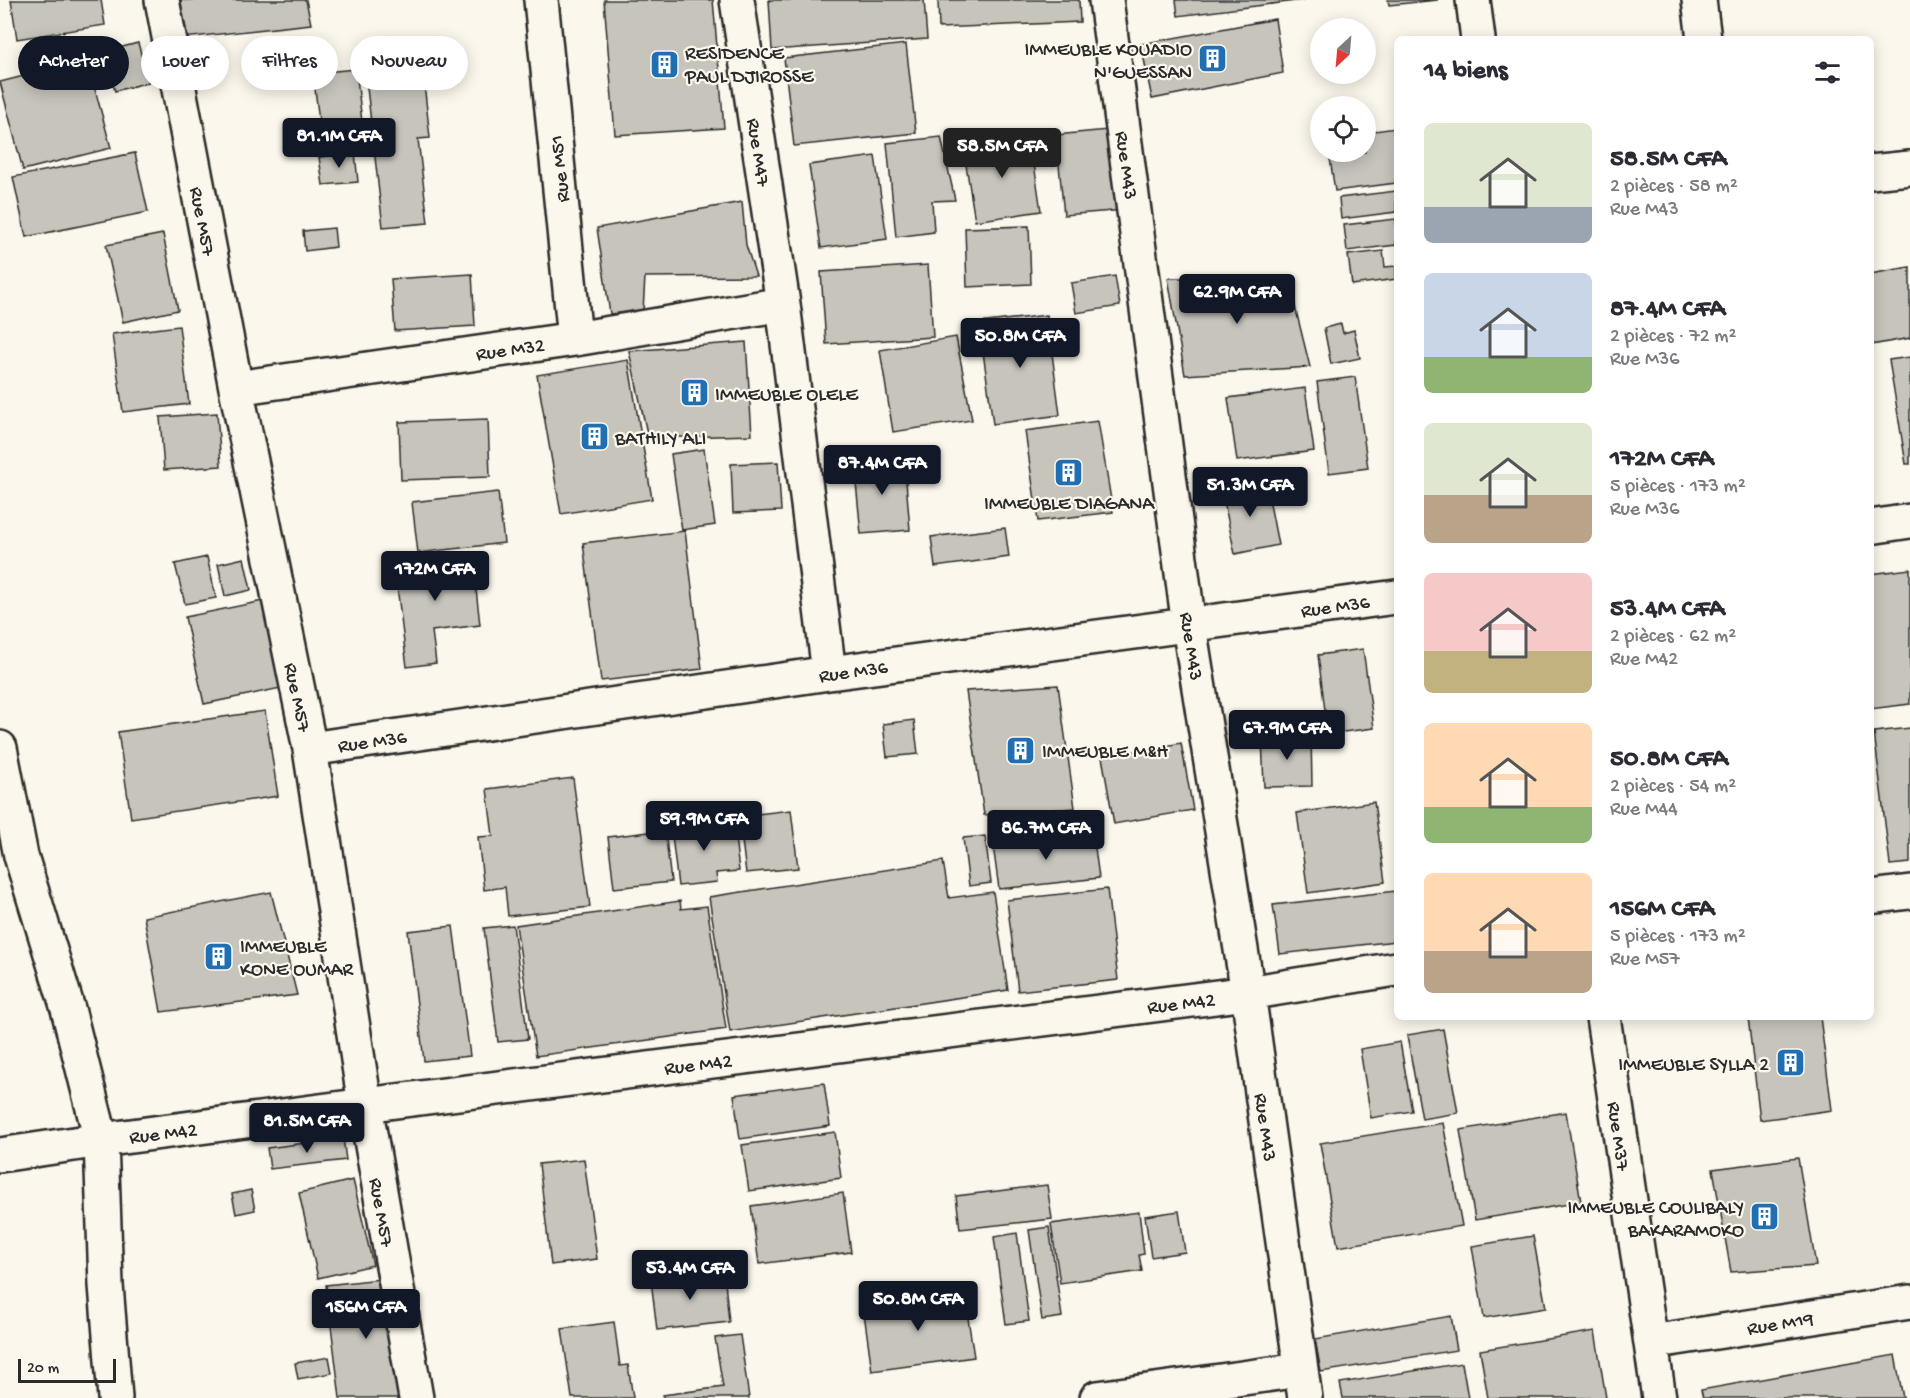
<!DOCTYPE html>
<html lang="fr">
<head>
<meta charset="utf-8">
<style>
	:root { --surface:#fff; --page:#f2f2f3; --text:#2b2b33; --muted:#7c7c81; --accent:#111827 }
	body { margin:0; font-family:"Gochi Hand",sans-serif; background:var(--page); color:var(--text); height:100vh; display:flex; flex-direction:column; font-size:22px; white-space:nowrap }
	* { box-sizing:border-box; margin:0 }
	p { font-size:20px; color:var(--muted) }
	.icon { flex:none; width:33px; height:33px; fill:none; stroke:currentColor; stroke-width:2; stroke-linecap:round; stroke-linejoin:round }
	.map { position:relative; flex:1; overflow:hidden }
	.panel { position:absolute; left:1394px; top:36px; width:480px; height:984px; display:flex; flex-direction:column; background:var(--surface); border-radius:9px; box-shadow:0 3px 15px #0003 }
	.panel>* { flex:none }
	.hud { position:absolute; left:18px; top:36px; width:570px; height:54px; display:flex; gap:12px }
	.needle { width:39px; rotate:206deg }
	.tools { position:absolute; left:1310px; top:18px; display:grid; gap:12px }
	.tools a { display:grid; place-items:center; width:66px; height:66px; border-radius:50%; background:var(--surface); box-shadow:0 3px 15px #0003; font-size:30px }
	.scale { position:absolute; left:18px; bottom:15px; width:98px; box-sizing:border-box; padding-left:6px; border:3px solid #2b2b2b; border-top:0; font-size:16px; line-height:21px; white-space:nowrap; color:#2b2b2b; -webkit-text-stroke:4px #fbf7ec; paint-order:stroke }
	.price { position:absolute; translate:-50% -51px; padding:0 14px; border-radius:6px; background:var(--accent); color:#fff; font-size:20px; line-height:39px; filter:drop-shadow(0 2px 3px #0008) }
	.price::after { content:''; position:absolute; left:50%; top:36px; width:18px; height:14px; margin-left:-9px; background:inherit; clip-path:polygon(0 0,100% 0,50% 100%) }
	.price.selected { background:#222; color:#fff }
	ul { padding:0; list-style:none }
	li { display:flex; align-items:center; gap:18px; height:150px; padding:0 30px }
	li span { display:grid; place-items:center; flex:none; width:168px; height:120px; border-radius:9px; color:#555 }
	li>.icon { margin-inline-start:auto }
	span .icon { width:72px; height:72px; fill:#fffc; stroke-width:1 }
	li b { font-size:26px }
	h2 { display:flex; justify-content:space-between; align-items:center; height:72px; padding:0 30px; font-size:26px }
	.pill { padding:0 21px; border-radius:27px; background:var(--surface); box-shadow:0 3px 15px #0003; font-size:21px; line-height:54px }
	.pill.selected { background:var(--accent); color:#fff }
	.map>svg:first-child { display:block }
	.building { fill:#c7c4bc; stroke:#2b2b2b; stroke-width:1.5 }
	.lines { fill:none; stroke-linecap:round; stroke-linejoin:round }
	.street-casing { stroke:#2b2b2b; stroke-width:38 }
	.street { stroke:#fbf7ec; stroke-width:33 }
	.labels { text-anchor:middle; stroke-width:4.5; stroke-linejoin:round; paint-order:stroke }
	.poi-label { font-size:20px; fill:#2b2b2b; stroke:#fbf7ec; text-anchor:start }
	.street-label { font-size:20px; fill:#2b2b2b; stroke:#fbf7ec }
</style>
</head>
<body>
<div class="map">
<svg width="1910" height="1398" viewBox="0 0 1910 1398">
	<rect width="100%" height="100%" fill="#fbf7ec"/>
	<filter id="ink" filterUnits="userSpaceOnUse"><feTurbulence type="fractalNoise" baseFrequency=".0167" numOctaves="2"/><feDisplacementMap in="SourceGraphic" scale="12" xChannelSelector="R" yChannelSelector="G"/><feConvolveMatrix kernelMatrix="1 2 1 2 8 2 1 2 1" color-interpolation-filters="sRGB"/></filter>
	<g filter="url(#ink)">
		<!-- building -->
		<path class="building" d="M11,0H101L105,25L17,39Z
			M181,0H306L311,24L184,38Z
			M604,0H713L724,128L615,135Z
			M769,0H924L927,39L772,50Z
			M938,0H1079L1080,22L939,28Z
			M1176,0H1303L1178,16Z
			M1388,0H1438L1389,5Z
			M1275,19L1283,73L1152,99L1141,44Z
			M419,37L430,138L418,139L428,223L383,227L362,44Z
			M138,43L149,82L115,91L103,52Z
			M906,44L916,133L794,146L784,58Z
			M87,60L111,148L23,170L0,82Z
			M356,69L365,149L323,153L313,73Z
			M1365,127L1367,132L1396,128V183L1335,191L1329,152H1365Z
			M1118,129L1125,210L1064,215L1056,135Z
			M941,137L955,200L932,201L934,232L896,237L887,143Z
			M1030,137L1041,211L975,221L963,146Z
			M135,153L148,212L26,237L13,177Z
			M355,153L358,182L323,185L319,157Z
			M875,156L887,239L821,248L809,165Z
			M1396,191V212L1341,219L1339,198Z
			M742,202L746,245L756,276L645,277L643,311L610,314L597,228Z
			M1396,219V245L1347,251L1344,225Z
			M1029,226L1031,284L967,287L965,228Z
			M334,228L336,247L305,251L303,231Z
			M163,234L178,310L123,322L106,245Z
			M1383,251L1385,267L1396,266V279L1352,285L1348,255Z
			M928,265L933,337L826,344L821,272Z
			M1910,267V338L1871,345L1870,274Z
			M472,274L475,326L395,331L391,279Z
			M1115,276L1120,306L1076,313L1071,283Z
			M1168,278H1288L1310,367L1185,375Z
			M1047,315L1060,415L993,424L979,323Z
			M1341,324L1343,333L1354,330L1360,358L1331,364L1324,328Z
			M179,326L189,404L123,412L112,334Z
			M956,337L972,420L893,432L880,350Z
			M746,342L752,435L648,438L629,351Z
			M1910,357V464H1906L1889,360Z
			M628,360L652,499L561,514L537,375Z
			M1355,377L1368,468L1329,473L1317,382Z
			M1305,388L1314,451L1237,461L1228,398Z
			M217,413L221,466L164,470L160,417Z
			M488,419L490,477L401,480L399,422Z
			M1098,421L1113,512L1038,521L1025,431Z
			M704,449L715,525L682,530L671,454Z
			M904,457L910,530L861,534L854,462Z
			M778,462L781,511L733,513L731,464Z
			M1266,483L1278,545L1235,554L1222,492Z
			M498,492L504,543L418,553L412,502Z
			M1005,528L1009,557L935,567L931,537Z
			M685,531L702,669L601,681L583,543Z
			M472,553L480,625L432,631L436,663L407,667L394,562Z
			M207,557L216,598L185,604L175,564Z
			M244,558L251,590L225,596L218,564Z
			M1910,569V704L1870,709V574Z
			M263,601L281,688L204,704L185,617Z
			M1363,649L1374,728L1328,734L1318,655Z
			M1058,685L1075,808L984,815L966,691Z
			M265,711L278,796L131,818L118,732Z
			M914,720L918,754L887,757L883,724Z
			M1910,728V863L1890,865L1874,732Z
			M1311,735L1312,786L1264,787L1262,737Z
			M1181,743L1193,810L1114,824L1102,757Z
			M573,778L590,907L508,916L505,887L484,890L478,837L493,836L487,789Z
			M1374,802L1385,882L1308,893L1297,813Z
			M791,810L798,868L746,873L739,816Z
			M733,820L739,871L716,873L717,882L678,886L671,827Z
			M665,830L671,882L614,888L608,837Z
			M1093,833L1099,878L999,889L993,845Z
			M985,836L991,883L969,886L963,838Z
			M943,861L949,898L993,892L1008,990L730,1032L709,897Z
			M1107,889L1118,980L1018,991L1007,900Z
			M1396,891V941L1280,954L1273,905Z
			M271,892L297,995L161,1012L144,917Z
			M680,901L681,909L707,906L726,1029L536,1056L516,925Z
			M513,925L528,1039L498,1042L484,928Z
			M453,926L470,1056L424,1061L408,931Z
			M1748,1017H1820L1832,1110L1760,1120Z
			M1443,1029L1458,1113L1422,1119L1407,1035Z
			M1400,1042L1412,1111L1371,1118L1360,1049Z
			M824,1083L830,1126L740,1139L734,1095Z
			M1566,1112L1581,1202L1475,1220L1460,1130Z
			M1443,1123L1462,1226L1338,1247L1320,1143Z
			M835,1132L841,1178L749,1191L742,1145Z
			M343,1138L346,1160L270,1169L267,1148Z
			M1798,1158L1816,1266L1731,1272L1713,1169Z
			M584,1159L597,1259L551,1265L539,1164Z
			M353,1180L373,1265L318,1278L299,1193Z
			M1047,1185L1052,1219L960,1229L956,1196Z
			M251,1190L255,1210L236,1214L232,1194Z
			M843,1193L851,1252L759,1264L751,1206Z
			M1179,1211L1185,1252L1151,1257L1145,1216Z
			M1139,1212L1144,1254L1139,1255L1142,1271L1060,1283L1051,1224Z
			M1049,1227L1062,1317L1042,1320L1029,1230Z
			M1017,1233L1029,1321L1006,1324L994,1237Z
			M1533,1236L1546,1308L1484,1318L1472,1246Z
			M724,1272L729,1322L657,1330L651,1280Z
			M390,1278L405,1398H340L326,1285Z
			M964,1292L974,1357L872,1371L863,1306Z
			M1451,1316L1457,1350L1321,1372L1315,1339Z
			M614,1322L620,1366L628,1365L633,1398H572L562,1329Z
			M1595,1331L1606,1398H1488L1480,1350Z
			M740,1335L749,1398H663V1395L723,1387L715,1338Z
			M1895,1355L1903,1398H1703L1701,1390Z
			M329,1357L332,1373L298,1379L295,1363Z
			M1462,1363L1468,1398H1343L1340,1383Z"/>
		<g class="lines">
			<defs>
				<path id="street" d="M162,0L236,388L310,749L365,1105L416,1398
					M541,0L575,339
					M737,0L783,304L829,673
					M1106,0L1189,626L1248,993L1305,1398
					M1473,0L1478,39
					M1699,0L1704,39
					M1870,172L1910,168
					M236,388L575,339L783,304
					M1870,527L1910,521
					M0,748L21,856L68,1009L101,1140L106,1285L115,1398
					M310,749L829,673L1396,597
					M1870,897L1910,892
					M1603,1017L1659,1398
					M0,1155L101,1140L365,1105L1248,993L1396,969
					M1651,1342L1910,1302
					M1097,1398L1301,1370"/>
			</defs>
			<!-- street casing -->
			<use href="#street" class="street-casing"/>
			<!-- street -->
			<use href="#street" class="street"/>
		</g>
	</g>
	<!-- icons -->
	<defs>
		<symbol id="building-square" viewBox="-11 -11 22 22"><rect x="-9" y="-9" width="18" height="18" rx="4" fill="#1f6fb2" stroke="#fbf7ec"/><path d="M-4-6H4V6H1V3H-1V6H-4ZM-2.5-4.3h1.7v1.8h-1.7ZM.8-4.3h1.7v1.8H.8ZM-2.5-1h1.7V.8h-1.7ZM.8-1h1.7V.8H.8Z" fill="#fff"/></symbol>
	</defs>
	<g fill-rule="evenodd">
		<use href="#building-square" x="1196" y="42" width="33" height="33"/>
		<use href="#building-square" x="648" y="48" width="33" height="33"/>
		<use href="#building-square" x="678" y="376" width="33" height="33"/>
		<use href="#building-square" x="578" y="420" width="33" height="33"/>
		<use href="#building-square" x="1052" y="456" width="33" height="33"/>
		<use href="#building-square" x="1004" y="734" width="33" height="33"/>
		<use href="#building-square" x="202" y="940" width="33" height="33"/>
		<use href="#building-square" x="1774" y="1046" width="33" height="33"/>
		<use href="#building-square" x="1748" y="1200" width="33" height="33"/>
	</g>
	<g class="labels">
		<!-- poi labels -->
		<g class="poi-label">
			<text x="1192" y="55" text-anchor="end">IMMEUBLE KOUADIO<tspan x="1192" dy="23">N'GUESSAN</tspan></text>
			<text x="685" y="59">RESIDENCE<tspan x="685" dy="23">PAUL DJIROSSE</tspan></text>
			<text x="715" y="400">IMMEUBLE OLELE</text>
			<text x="615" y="444">BATHILY ALI</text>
			<text x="1069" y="509" text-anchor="middle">IMMEUBLE DIAGANA</text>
			<text x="1042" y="757">IMMEUBLE M&amp;H</text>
			<text x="240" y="952">IMMEUBLE<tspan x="240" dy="23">KONE OUMAR</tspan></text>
			<text x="1769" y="1070" text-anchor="end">IMMEUBLE SYLLA 2</text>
			<text x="1744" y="1213" text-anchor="end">IMMEUBLE COULIBALY<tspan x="1744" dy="23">BAKARAMOKO</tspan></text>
		</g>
		<!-- street labels -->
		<g class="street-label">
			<text transform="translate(760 152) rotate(81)" y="7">Rue M47</text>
			<text transform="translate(1128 165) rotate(82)" y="7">Rue M43</text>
			<text transform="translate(558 169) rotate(-96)" y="7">Rue M51</text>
			<text transform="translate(204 221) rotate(79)" y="7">Rue M57</text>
			<text transform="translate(510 348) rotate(-8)" y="7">Rue M32</text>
			<text transform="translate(1335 605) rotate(-8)" y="7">Rue M36</text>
			<text transform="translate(1193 646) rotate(81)" y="7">Rue M43</text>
			<text transform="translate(853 670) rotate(-8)" y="7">Rue M36</text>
			<text transform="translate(299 697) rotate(78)" y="7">Rue M57</text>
			<text transform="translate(372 740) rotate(-8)" y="7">Rue M36</text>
			<text transform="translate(1181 1002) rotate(-7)" y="7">Rue M42</text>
			<text transform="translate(698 1063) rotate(-7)" y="7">Rue M42</text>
			<text transform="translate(1267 1127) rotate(82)" y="7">Rue M43</text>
			<text transform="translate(163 1132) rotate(-7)" y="7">Rue M42</text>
			<text transform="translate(1620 1136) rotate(82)" y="7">Rue M37</text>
			<text transform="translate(383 1212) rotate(80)" y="7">Rue M57</text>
			<text transform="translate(1780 1322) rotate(-9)" y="7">Rue M19</text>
		</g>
	</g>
</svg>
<div class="tools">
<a><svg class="needle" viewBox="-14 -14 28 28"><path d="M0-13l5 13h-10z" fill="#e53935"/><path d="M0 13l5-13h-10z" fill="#7c7c81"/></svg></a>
<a><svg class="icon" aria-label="locate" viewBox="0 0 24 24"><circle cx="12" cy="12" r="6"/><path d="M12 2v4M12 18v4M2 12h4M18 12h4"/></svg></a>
</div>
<div class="scale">20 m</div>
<b class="price" style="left:339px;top:169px">81.1M CFA</b>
<b class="price selected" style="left:1002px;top:179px">58.5M CFA</b>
<b class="price" style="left:1237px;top:325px">62.9M CFA</b>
<b class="price" style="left:1020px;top:369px">50.8M CFA</b>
<b class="price" style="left:882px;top:496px">87.4M CFA</b>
<b class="price" style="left:1250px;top:518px">51.3M CFA</b>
<b class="price" style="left:435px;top:602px">172M CFA</b>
<b class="price" style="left:1287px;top:761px">67.9M CFA</b>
<b class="price" style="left:704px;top:852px">59.9M CFA</b>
<b class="price" style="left:1046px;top:861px">86.7M CFA</b>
<b class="price" style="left:307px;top:1154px">81.5M CFA</b>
<b class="price" style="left:690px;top:1301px">53.4M CFA</b>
<b class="price" style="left:918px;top:1332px">50.8M CFA</b>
<b class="price" style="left:366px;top:1340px">156M CFA</b>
<div class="hud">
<a class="pill selected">Acheter</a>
<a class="pill">Louer</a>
<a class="pill">Filtres</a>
<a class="pill">Nouveau</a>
</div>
<section class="panel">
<h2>14 biens<svg class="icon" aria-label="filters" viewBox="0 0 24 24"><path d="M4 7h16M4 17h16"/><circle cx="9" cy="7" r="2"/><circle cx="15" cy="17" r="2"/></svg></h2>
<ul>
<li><span style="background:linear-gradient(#dfe7d0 70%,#9aa5b1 0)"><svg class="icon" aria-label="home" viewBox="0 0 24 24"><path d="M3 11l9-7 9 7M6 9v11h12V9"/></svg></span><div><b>58.5M CFA</b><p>2 pièces · 58 m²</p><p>Rue M43</p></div></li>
<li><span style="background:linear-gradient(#c9d6e8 70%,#8fb573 0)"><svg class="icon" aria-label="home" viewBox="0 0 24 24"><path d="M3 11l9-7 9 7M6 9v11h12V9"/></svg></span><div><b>87.4M CFA</b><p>2 pièces · 72 m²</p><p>Rue M36</p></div></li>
<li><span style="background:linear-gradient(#dfe7d0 60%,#b9a48a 0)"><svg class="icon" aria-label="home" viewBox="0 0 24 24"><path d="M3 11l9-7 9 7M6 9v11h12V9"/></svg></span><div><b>172M CFA</b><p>5 pièces · 173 m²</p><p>Rue M36</p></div></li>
<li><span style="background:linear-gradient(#f6c9c9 65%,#c2b280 0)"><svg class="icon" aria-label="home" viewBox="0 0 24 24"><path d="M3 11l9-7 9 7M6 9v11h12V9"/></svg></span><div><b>53.4M CFA</b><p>2 pièces · 62 m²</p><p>Rue M42</p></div></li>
<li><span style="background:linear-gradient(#ffd9b3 70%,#8fb573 0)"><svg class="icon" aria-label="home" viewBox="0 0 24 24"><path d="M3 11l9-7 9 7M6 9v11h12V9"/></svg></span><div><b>50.8M CFA</b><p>2 pièces · 54 m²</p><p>Rue M44</p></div></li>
<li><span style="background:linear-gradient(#ffd9b3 65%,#b9a48a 0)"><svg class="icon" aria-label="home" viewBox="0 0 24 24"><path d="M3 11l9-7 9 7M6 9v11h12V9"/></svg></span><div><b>156M CFA</b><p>5 pièces · 173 m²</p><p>Rue M57</p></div></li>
</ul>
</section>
</div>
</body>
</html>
